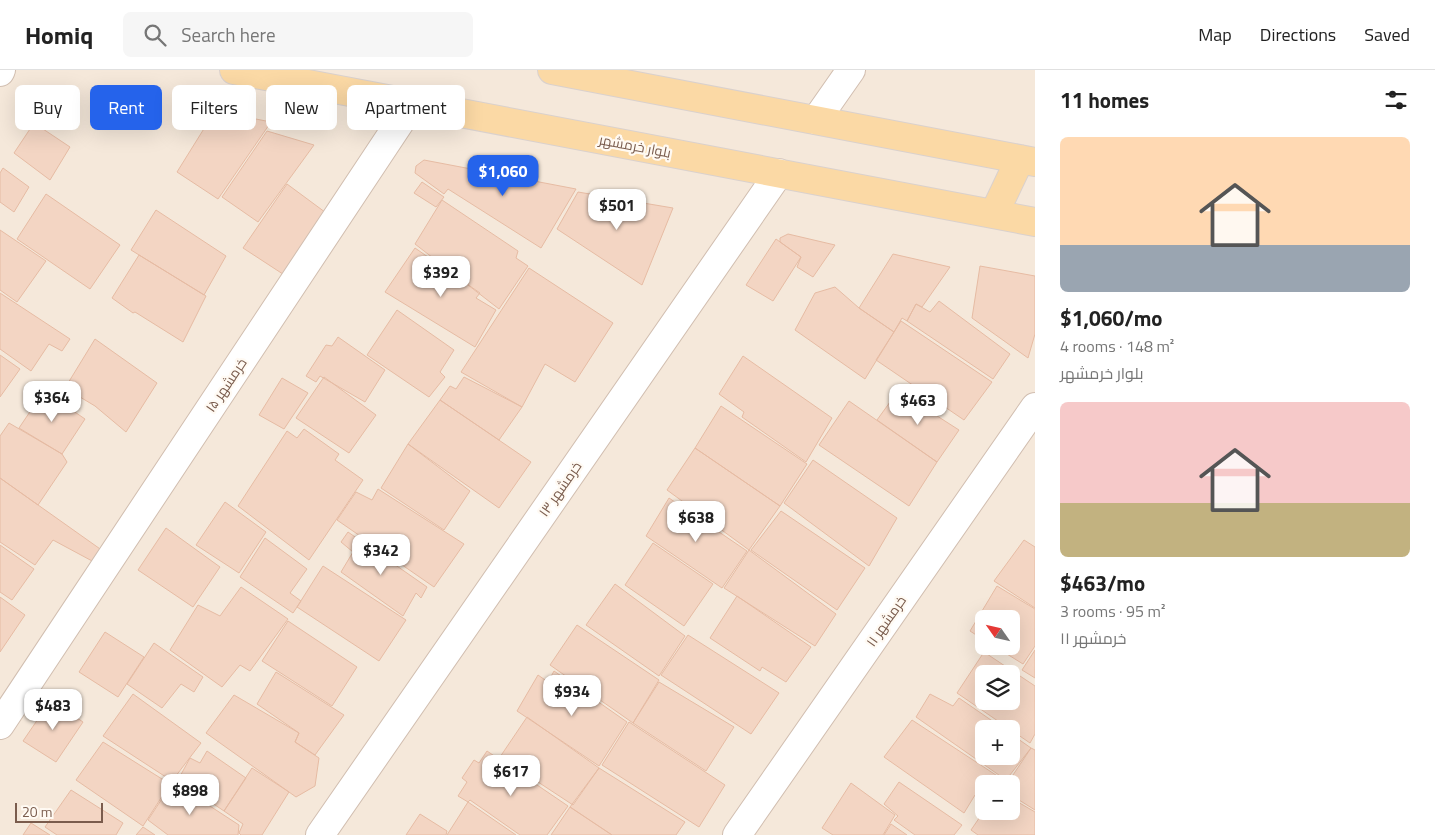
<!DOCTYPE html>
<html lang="en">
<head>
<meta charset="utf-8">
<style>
	:root { --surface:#fff; --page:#f6f6f6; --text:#222; --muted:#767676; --line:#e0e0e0; --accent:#2563eb }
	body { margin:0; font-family:"Titillium Web",Cairo,sans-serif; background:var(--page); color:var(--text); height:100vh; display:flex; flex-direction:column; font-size:19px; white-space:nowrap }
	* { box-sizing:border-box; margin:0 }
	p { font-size:16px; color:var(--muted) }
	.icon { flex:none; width:28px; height:28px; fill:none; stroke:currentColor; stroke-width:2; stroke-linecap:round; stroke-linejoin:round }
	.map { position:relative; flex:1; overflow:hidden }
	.side { display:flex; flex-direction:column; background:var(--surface); width:400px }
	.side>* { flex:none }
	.guide { position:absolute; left:15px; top:15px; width:475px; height:45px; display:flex; gap:10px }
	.needle { width:32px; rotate:304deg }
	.controls { position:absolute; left:975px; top:540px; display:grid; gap:10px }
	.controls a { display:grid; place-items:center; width:45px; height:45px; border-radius:8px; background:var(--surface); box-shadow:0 5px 20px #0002; font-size:25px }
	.scale { position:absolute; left:15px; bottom:12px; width:88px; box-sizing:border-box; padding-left:5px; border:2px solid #7a5c4d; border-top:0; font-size:14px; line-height:18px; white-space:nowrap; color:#7a5c4d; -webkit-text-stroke:4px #fffaf3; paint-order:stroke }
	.price { position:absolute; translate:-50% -42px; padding:0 11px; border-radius:10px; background:#fff; color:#222; font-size:16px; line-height:32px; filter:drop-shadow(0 1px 2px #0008) }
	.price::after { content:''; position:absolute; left:50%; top:30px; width:15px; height:11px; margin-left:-8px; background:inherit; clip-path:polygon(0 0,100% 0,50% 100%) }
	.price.on { background:var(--accent); color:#fff }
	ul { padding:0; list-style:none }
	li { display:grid; align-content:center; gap:10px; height:265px; padding:0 25px }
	li span { display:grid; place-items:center; height:155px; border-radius:8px; color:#555 }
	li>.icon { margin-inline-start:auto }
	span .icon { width:90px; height:90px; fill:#fffc; stroke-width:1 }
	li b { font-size:21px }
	h2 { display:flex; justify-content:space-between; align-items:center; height:60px; padding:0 25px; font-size:21px }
	.pill { padding:0 18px; border-radius:8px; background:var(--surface); box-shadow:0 5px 20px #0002; font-size:18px; line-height:45px }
	.pill.on { background:var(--accent); color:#fff }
	header { display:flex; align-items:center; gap:30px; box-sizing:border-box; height:70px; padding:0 25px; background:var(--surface); border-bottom:1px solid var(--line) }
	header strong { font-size:24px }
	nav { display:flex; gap:28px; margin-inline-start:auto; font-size:18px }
	.search { width:350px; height:45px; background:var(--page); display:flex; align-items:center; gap:12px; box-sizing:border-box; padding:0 18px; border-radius:8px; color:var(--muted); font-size:19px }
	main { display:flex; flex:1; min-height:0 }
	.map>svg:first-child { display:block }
	.residential { fill:#f5e8da; fill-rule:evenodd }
	.building { fill:#f3d5c3; stroke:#e6bba3; fill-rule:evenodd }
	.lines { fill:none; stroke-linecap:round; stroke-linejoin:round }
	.minor-casing { stroke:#d1beb0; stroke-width:30 }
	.major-casing { stroke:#dad1cd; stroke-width:30 }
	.minor { stroke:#fff; stroke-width:28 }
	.major { stroke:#fbd9a5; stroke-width:28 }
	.labels { text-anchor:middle; stroke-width:4.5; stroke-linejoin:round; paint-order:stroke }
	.street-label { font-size:14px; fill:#7a5c4d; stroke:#fffaf3 }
</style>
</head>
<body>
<header>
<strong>Homiq</strong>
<div class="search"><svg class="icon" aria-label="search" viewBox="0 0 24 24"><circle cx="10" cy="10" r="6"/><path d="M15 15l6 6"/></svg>Search here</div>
<nav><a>Map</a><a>Directions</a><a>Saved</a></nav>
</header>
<main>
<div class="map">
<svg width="1035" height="765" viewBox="0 0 1035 765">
	<rect width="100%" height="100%" fill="#fdf6ec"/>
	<!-- residential -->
	<path class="residential" d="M0,0H1035V765H0ZM984,549H1011V576H984ZM984,604H1011V631H984ZM984,659H1011V686H984ZM984,714H1011V741H984Z"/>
	<!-- building -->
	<path class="building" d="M215,41L271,52L218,129L177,102Z
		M34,53L70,77L50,110L14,83Z
		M267,61L314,75L258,152L222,127Z
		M424,90L576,119L541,178L448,119L444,124L415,103L416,96Z
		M3,98L29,117L14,142L0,132V103Z
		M422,112L444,127L436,137L414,123Z
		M287,114L333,148L292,210L243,178Z
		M578,122L673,138L642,215L557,159Z
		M46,124L120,175L90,219L17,169Z
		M442,130L518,181L516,188L528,196L499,239L415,174Z
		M156,140L226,186L204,225L131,180Z
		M0,160L46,191L17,232L0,220Z
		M788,164L835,175L813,207L797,197L801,187L780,172V168Z
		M776,169L801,187L773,231L746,215Z
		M415,178L480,223L476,228L496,240L475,277L385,222Z
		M893,184L950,197L922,237L916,234L907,251L902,248L894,262L859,238Z
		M139,185L206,226L183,272L135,242L133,243L112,228Z
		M980,196L1035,206V264L1028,288L972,248Z
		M529,198L613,253L575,312L545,294L522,337L461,302Z
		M835,217L859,238L894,262L865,309L795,260L815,223Z
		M0,223L70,269L62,281L49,274L31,301L0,279Z
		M939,231L1010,284L993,309L907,251L916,234L930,242Z
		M397,240L454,280L440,302L445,307L429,327L367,285Z
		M901,251L992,312L964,350L876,290Z
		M338,267L385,300L365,332L320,306L316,312L306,306L326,275L332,276Z
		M95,269L157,313L126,362L95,336L65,318Z
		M0,285L20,299L0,327Z
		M743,286L832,348L806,392L742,347L744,342L719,324Z
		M324,307L376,345L349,383L296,348Z
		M464,307L522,337L499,370L440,330L450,316L456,319Z
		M282,308L308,323L284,359L259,345Z
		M44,321L85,349L62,384L19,358Z
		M898,321L959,360L937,392L877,350Z
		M440,330L531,392L499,438L408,374Z
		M849,331L937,392L909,436L819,375Z
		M721,336L807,394L780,436L695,378Z
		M9,353L62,384L67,392L38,435L0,408V366Z
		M304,359L339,384L335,390L363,410L309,490L238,436L287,361L297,368Z
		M408,374L470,421L444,460L381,418Z
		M695,378L780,436L749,480L667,420Z
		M813,390L897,448L869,496L784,433Z
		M0,408L103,481L94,492L53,470L35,495L0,472Z
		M378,419L464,474L434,517L337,450L356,422L372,430Z
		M669,428L747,481L722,518L646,466Z
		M225,432L266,462L239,503L196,475Z
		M781,441L865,498L837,540L751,480Z
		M166,458L220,497L193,537L138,500Z
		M348,462L427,517L421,528L416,523L403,546L341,502L353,482L341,472Z
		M265,468L307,499L290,523L301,531L293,543L240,507Z
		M1024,470L1035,477V538L994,511Z
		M653,473L713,514L684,556L625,515Z
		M0,475L34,499L12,530L0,522Z
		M749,480L836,544L815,576L724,518Z
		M323,496L406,550L379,591L297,537Z
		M615,514L685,566L659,606L586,555Z
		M997,516L1035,539V576L1023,594L994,576H1011V549H984V570L970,561Z
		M241,517L288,549L250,601L240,595L222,617L170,580L198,535L220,546Z
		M737,526L811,577L786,612L762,597L760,601L710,568Z
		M0,527L25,545L0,582Z
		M288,551L357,597L332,636L262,591Z
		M577,555L659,610L633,653L550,595Z
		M105,562L144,587L118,627L79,602Z
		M688,565L779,623L751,664L661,605Z
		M154,573L203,607L194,622L181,614L162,638L127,614Z
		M1035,580V608L1022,600Z
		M984,582L1035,616V664L1030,673L957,623ZM984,604H1011V631H984Z
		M554,601L627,652L599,696L517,641L538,605L548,612Z
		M276,602L344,645L315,685L295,672L299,663L257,634Z
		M659,612L734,657L706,701L633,653Z
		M133,624L201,673L172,711L103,666Z
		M930,624L953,636L959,628L1004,659H984V686H1011V664L1031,678L1006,710L916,647Z
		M234,625L299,663L295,672L319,688L315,716L296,727L206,663Z
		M51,630L83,652L56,692L23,671Z
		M527,647L599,698L573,735L500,687Z
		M912,650L1002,709L999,714H984V729L975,725L964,743L884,687Z
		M629,652L725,715L699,757L602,695Z
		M103,672L170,714L143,756L76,710Z
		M1031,678L1035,680V740L1011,725V714H1007Z
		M207,681L246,708L224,741L178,710L190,688L200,693Z
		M487,681L568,736L547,765H520L470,730L468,732L458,726L467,712L462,708L474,690L479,693Z
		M252,698L289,722L262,765H241L239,763L243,754L224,741Z
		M599,698L685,752L676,765H612L570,737Z
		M173,712L239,755L238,765H168L148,750Z
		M899,712L962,755L954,765H915L894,750L898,746L884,734Z
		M851,713L895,745L883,765H833L822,758Z
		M71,720L123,753L116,765H57L45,757Z
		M1011,728L1035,742V765H978L971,760L984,741H1011Z
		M468,732L516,765H447Z
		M570,737L612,765H551Z
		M420,744L447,761L446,765H406Z
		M31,753L50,765H23Z
		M891,754L907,765H884Z
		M143,757L155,765H136Z"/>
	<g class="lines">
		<defs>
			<path id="minor" d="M0,2L1,0
				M816,50L851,0
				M0,655L412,34
				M320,765L779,103
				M737,765L1035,337"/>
			<path id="major" d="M234,0L1035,152
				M552,0L1035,92
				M994,144L1020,89"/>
		</defs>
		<!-- minor casing -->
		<use href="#minor" class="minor-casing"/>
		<!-- major casing -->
		<use href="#major" class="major-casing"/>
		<!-- minor -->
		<use href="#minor" class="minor"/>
		<!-- major -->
		<use href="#major" class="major"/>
	</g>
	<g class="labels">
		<!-- street labels -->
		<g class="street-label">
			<text transform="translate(635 76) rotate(11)" y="5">بلوار خرمشهر</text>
			<text transform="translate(226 315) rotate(-56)" y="5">خرمشهر ۱۵</text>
			<text transform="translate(560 419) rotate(-55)" y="5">خرمشهر ۱۳</text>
			<text transform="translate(886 551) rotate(-55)" y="5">خرمشهر ۱۱</text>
		</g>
	</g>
</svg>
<div class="controls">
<a><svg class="needle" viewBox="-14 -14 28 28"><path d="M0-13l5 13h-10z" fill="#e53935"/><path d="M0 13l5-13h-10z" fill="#767676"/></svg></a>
<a><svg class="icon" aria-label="layers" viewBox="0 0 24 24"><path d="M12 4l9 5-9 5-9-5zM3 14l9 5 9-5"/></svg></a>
<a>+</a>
<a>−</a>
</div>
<div class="scale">20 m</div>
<b class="price on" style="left:503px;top:127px">$1,060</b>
<b class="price" style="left:617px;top:161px">$501</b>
<b class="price" style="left:441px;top:228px">$392</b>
<b class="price" style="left:52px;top:353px">$364</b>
<b class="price" style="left:918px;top:356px">$463</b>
<b class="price" style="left:696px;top:473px">$638</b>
<b class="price" style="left:381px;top:506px">$342</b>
<b class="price" style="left:572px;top:647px">$934</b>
<b class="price" style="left:53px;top:661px">$483</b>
<b class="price" style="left:511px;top:727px">$617</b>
<b class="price" style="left:190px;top:746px">$898</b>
<div class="guide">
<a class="pill">Buy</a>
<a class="pill on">Rent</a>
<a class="pill">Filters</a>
<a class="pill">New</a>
<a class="pill">Apartment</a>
</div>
</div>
<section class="side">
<h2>11 homes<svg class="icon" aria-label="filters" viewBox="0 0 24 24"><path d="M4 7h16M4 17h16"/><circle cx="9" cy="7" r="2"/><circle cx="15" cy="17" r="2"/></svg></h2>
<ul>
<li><span style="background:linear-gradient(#ffd9b3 70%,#9aa5b1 0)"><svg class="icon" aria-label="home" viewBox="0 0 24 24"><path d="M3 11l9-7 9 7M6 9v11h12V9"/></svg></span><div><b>$1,060/mo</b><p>4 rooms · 148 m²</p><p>بلوار خرمشهر</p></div></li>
<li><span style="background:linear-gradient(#f6c9c9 65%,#c2b280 0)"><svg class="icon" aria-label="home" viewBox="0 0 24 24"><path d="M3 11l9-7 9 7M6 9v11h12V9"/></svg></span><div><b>$463/mo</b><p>3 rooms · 95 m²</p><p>خرمشهر ۱۱</p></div></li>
</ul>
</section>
</main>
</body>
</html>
